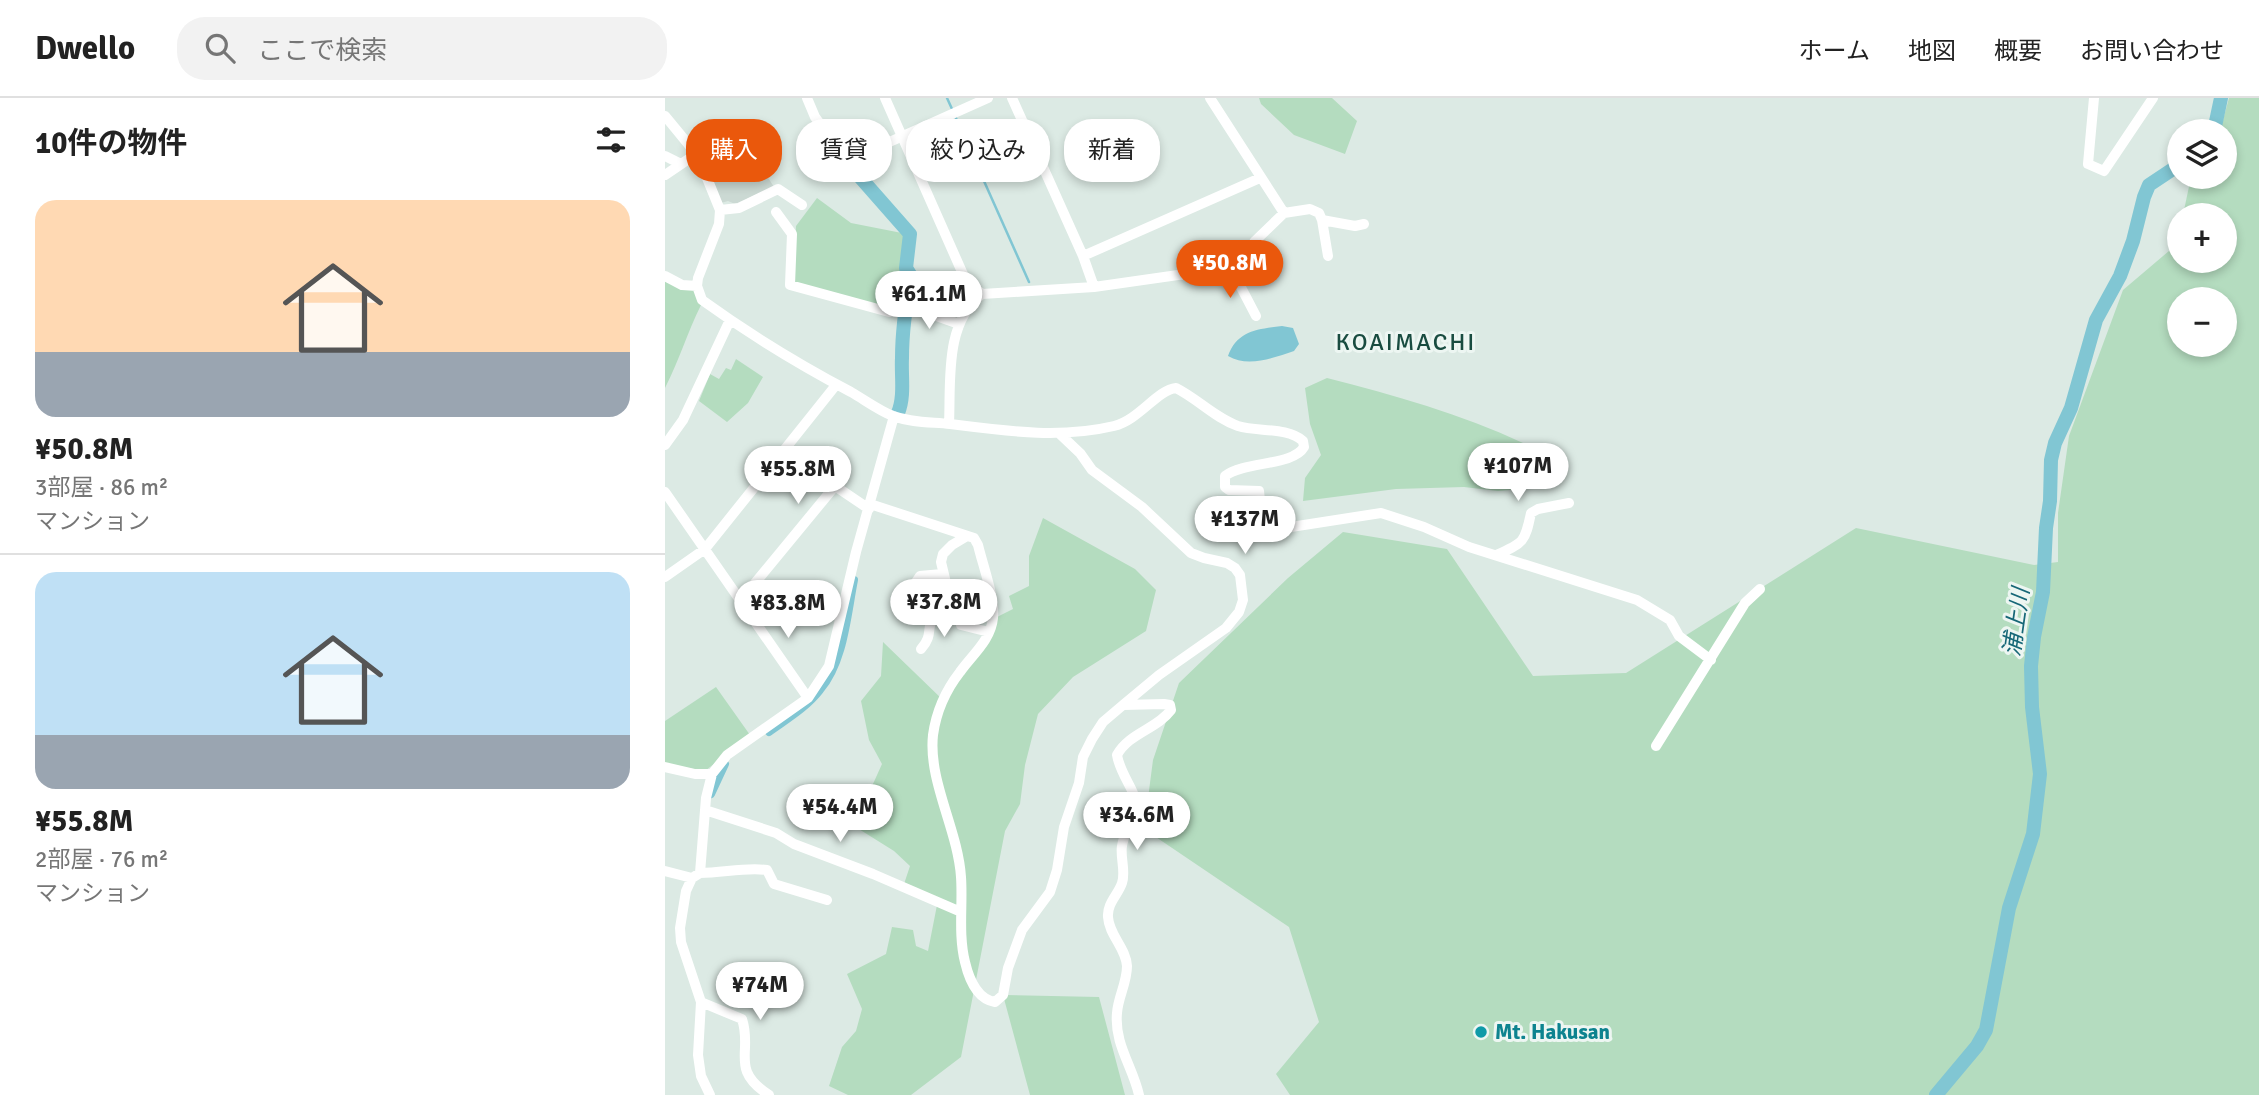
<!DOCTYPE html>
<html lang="ja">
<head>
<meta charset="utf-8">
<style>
	:root { --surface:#fff; --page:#f2f2f2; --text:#222; --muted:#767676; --line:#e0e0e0; --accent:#ea580c }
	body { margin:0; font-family:Signika,"Noto Sans JP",sans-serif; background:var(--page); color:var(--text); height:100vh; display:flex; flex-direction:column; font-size:26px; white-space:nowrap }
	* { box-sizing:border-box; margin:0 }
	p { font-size:23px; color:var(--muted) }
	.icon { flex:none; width:38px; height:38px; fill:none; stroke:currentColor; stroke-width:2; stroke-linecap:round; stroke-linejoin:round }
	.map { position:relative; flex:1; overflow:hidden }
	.drawer { display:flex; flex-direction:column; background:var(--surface); width:665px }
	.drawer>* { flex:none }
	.top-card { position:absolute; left:21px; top:21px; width:665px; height:63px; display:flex; gap:14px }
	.fabs { position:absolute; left:1502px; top:21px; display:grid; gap:14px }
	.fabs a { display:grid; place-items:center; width:70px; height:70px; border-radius:50%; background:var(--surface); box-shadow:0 4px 10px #0003; font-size:35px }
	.price { position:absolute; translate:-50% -60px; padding:0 16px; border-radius:24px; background:#fff; color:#222; font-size:23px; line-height:46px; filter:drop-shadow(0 2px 4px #0008) }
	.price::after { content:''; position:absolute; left:50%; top:42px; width:21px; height:16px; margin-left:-10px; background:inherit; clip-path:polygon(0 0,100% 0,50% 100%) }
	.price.active { background:var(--accent); color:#fff }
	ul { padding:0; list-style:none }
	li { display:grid; align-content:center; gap:14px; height:371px; padding:0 35px }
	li+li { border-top:2px solid var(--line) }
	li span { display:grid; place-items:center; height:217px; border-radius:21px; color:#555 }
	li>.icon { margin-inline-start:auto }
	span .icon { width:126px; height:126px; fill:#fffc; stroke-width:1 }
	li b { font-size:30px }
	h2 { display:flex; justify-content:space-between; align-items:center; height:84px; padding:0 35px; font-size:30px }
	.pill { padding:0 24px; border-radius:28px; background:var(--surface); box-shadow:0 4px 10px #0003; font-size:24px; line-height:63px }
	.pill.active { background:var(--accent); color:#fff }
	header { display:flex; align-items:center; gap:42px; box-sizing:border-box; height:98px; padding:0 35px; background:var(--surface); border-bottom:2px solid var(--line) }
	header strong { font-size:33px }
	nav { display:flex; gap:38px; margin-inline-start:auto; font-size:24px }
	.search { width:490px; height:63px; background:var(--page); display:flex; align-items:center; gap:18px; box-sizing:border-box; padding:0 24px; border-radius:28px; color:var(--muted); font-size:26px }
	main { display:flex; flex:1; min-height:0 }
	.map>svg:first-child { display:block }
	.built { fill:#cbd9d3 }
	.green { fill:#b4dcbf; fill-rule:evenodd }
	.water { fill:#81c6d3 }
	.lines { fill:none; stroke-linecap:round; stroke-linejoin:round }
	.stream { stroke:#81c6d3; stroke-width:2.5 }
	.canal { stroke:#81c6d3; stroke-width:8 }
	.river { stroke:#81c6d3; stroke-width:14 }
	.minor { stroke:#fff; stroke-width:10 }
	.culture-dot { fill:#0f9aa8; stroke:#edf6f2; stroke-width:2.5 }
	.labels { text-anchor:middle; stroke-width:6; stroke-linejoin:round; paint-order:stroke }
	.culture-label { font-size:21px; font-weight:bold; fill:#0d838f; stroke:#edf6f2; text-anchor:start }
	.water-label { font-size:23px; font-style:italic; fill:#166777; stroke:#edf6f2 }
	.quarter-label { font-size:24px; letter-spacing:2px; fill:#194c40; stroke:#edf6f2 }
</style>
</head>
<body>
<header>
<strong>Dwello</strong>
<div class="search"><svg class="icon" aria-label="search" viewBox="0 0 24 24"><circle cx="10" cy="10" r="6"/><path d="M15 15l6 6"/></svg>ここで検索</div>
<nav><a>ホーム</a><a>地図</a><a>概要</a><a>お問い合わせ</a></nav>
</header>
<main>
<section class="drawer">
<h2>10件の物件<svg class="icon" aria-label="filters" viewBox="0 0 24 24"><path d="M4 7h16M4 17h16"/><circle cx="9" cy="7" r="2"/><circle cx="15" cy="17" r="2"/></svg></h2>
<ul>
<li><span style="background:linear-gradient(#ffd9b3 70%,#9aa5b1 0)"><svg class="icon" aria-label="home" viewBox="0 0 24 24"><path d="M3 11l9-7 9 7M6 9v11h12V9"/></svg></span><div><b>¥50.8M</b><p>3部屋 · 86 m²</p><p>マンション</p></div></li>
<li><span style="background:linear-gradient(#bfe0f5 75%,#9aa5b1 0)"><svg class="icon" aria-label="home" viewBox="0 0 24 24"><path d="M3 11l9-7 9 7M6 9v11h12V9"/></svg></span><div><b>¥55.8M</b><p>2部屋 · 76 m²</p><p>マンション</p></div></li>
</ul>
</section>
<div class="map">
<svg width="1594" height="997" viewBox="0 0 1594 997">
	<rect width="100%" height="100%" fill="#dceae4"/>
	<!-- built -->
	<path class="built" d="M74,34L109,89L70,106L63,103L56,105L37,59Z"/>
	<!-- green -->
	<path class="green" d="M594,0H667L692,23L680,56L629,37L596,6Z
		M1564,0H1594V997H625L611,976L654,924L624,829L479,731L488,662L514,585L623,480L678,434L782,451L868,578L961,575L1191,430L1369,467L1393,464V415L1404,338L1458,192L1511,147L1514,135V163H1559V117H1518L1526,79H1559V33H1555ZM1514,201H1559V247H1514Z
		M152,100L186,125L242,136L239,175L244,177L238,210L224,212L128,185L131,128Z
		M0,182L29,191L36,207C22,235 14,263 0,290Z
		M71,261L98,279L83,305L62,324L34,303L45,276L54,281L61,270L66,272Z
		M662,280C729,297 796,316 858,345L867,368L857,391L833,393L799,389L731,391L638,403L640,380L656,357L645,326L640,290Z
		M378,420L470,471L491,492L481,533L408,579L373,616L360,667L355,706L340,733L296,959L246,997H183L164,988L177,949L191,933L197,911L182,876L221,856L227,829L248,832L251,848L263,853L273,802L239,786L245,768L229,753L189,728L217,666L204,642L196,603L216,578L218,544L279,603L332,519L348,511L344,498L364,488V458Z
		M51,589L85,637L40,673L0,666V623Z
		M338,897L434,899L460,997H365Z"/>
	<!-- water -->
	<path class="water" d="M617,228L628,230L634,246L629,253C608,260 583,270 563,258C572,233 592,231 617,228Z"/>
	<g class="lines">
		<!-- stream -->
		<path class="stream" d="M282,0L287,11
			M290,18L364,184"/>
		<!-- canal -->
		<path class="canal" d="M104,634C122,621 141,610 155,592C179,564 182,517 189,482
			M46,696L60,666"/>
		<!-- river -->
		<path class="river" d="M1549,33L1556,0
			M172,53L245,136L241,170L246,178C241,205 237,232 237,260C236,278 240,298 233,315
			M1271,997L1312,948L1321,932L1344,810L1368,736L1375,676L1367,609L1366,568L1369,539L1378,494L1381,430L1385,403L1386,362L1390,345L1406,310L1431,222L1455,178L1468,143L1479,99L1484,87L1514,67"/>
		<!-- minor -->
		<path class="minor" d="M142,0L150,19L182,63L323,0
			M220,0L301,183L317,196
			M347,0L418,158L429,189
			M545,0L619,115L590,143L568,174
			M1429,0L1423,66L1439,73L1488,0
			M0,18L33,58L55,112L54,126L33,180L32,188L37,202C84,236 135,267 186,294C200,302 213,312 228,318C247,325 266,324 285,326C341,333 394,341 449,328C474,322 492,292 511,290C533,301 550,320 573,328C593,334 622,329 638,343L639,349C628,368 580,363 560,378V389L564,392L594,393L597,420L606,429H626L716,415L759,429L804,449L972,502L1005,522L1014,538L1046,562
			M0,58L16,66
			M33,58L74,31
			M0,77L31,56
			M55,112L74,110L113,91L137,107
			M111,114L127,136L125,187L224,214L242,212L263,215L294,226
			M619,115L645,111L654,115L657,122L690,128L699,126
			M657,122L663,158
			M418,158L595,80
			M568,174L591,218
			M0,178L17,187L32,188
			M284,326C286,283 279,225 317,196L429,189L513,177L568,174
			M0,347L18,322L65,222
			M0,394L143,600
			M205,406L309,440L313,447C318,468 330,500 328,520C326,542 307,557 295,574C281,592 271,615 268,637C263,683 293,732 296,779C298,806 293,836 300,864C304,881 312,901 330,904L338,897L343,870L357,832L385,794L392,772L399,729L414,685L418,659L427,641L438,624L458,607L494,577L561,530L574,514L578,502L575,477L570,470L562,465L539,460L526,455L477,409L427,372L415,355L395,336
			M302,438L287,447L278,456L276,464L287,510L295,516L296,527L324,534
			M831,457C859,445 860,444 866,415L873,411L904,405
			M0,479L40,451L171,287
			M251,484L255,478L277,476
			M76,502L170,388L204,411
			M256,551C274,531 251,525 287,510
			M458,607L499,606L505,607L506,612C492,631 464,635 452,657C455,675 468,690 470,701C472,717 459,733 457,748C455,759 461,774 457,785C453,797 442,805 443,819C444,837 461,850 462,868C462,885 453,899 452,915C449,946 468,969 474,997
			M991,648L1080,505L1095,491
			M0,669L30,676H47
			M40,712L111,735L129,746L208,776L296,814
			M0,773L27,780
			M35,775C58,775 80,769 102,772L109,786L162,802
			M36,904L77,921C88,954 64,971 104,997
			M45,997L36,978L33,957L36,904L16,844L15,830L21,793L27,780L35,775L41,700L47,676L62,657L143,600L164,568L191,454L229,318"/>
	</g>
	<!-- markers -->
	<circle class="culture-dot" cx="816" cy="934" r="7"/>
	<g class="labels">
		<!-- culture labels -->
		<g class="culture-label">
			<text x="830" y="941">Mt. Hakusan</text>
		</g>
		<!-- water labels -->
		<g class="water-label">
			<text transform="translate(1351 524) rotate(-82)" y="8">浦上川</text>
		</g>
		<!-- quarter labels -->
		<g class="quarter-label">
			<text x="741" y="252">KOAIMACHI</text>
		</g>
	</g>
</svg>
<div class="fabs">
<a><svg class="icon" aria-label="layers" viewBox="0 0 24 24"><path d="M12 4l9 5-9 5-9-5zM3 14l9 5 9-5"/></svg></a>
<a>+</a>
<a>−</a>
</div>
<b class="price active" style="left:565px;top:202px">¥50.8M</b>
<b class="price" style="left:264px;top:233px">¥61.1M</b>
<b class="price" style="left:853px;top:405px">¥107M</b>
<b class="price" style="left:133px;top:408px">¥55.8M</b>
<b class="price" style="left:580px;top:458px">¥137M</b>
<b class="price" style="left:279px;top:541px">¥37.8M</b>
<b class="price" style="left:123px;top:542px">¥83.8M</b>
<b class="price" style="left:175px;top:746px">¥54.4M</b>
<b class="price" style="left:472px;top:754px">¥34.6M</b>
<b class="price" style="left:95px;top:924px">¥74M</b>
<div class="top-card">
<a class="pill active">購入</a>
<a class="pill">賃貸</a>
<a class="pill">絞り込み</a>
<a class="pill">新着</a>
</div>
</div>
</main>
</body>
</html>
